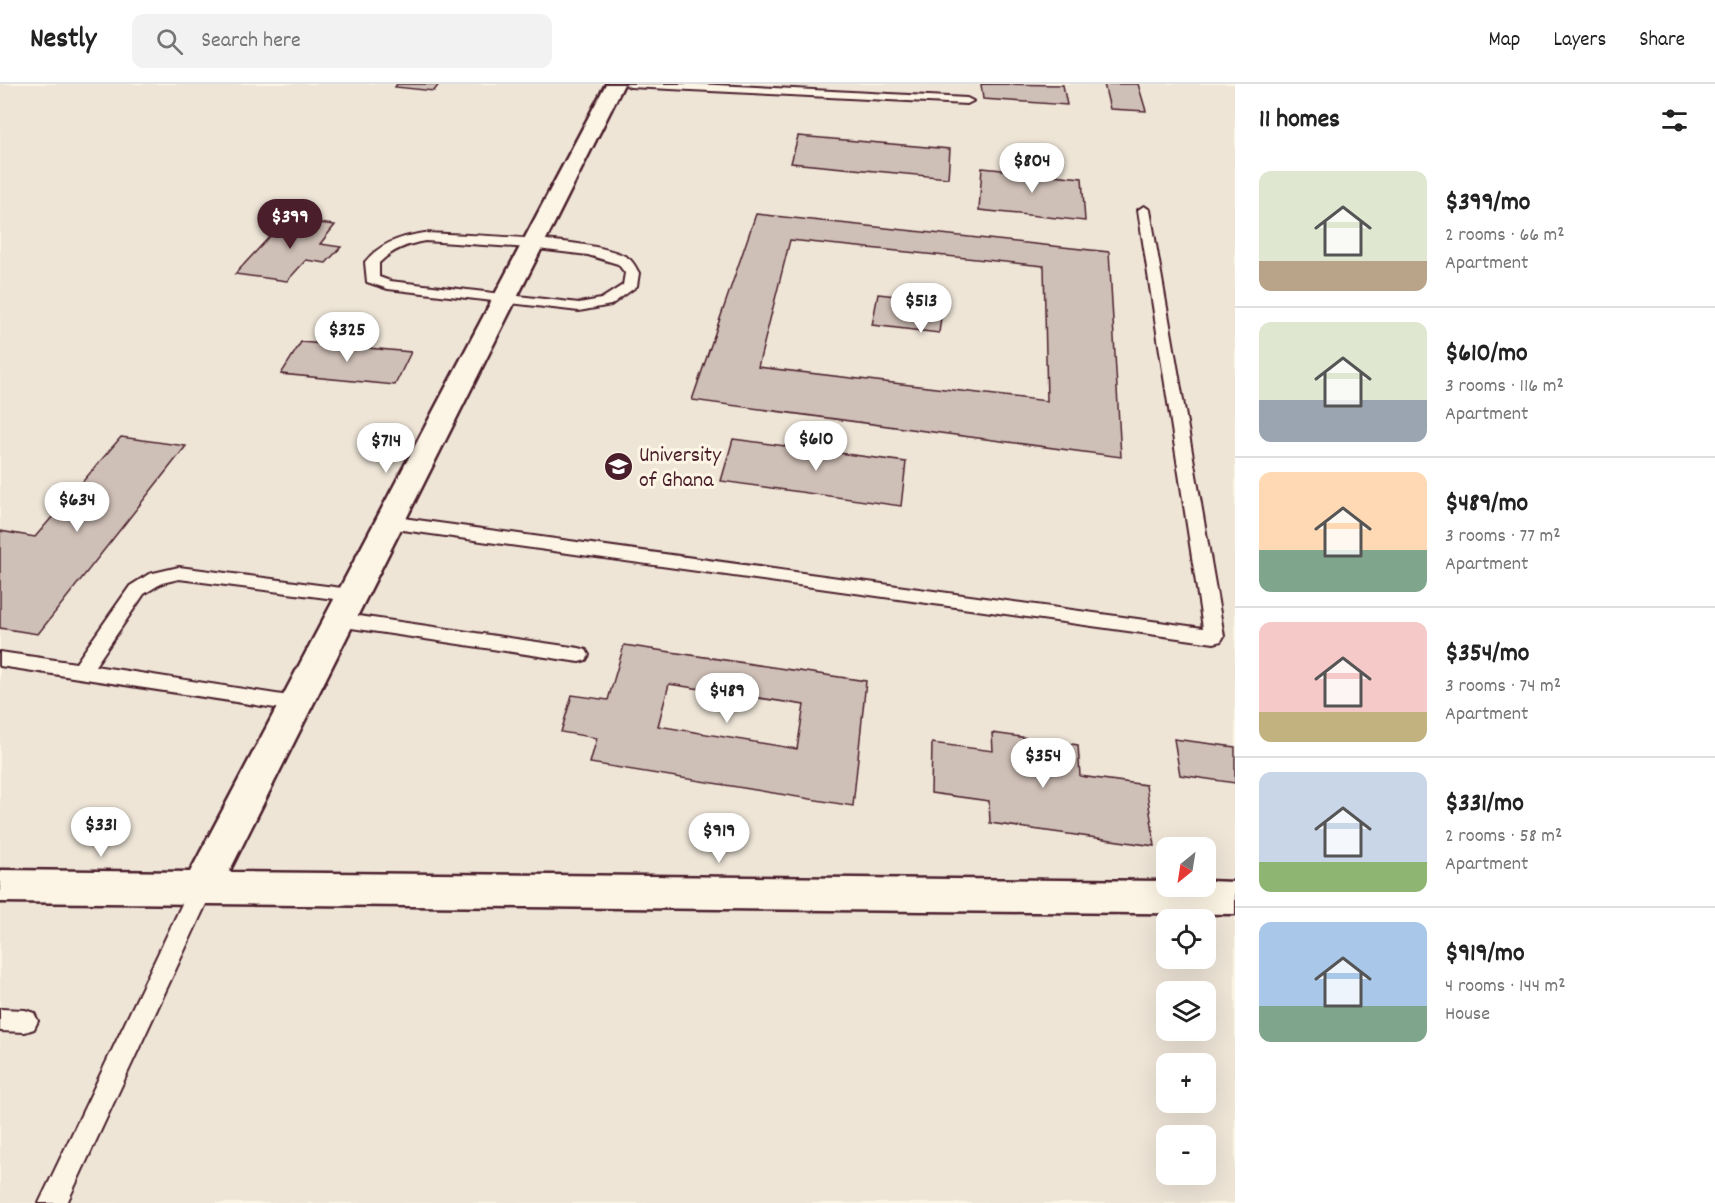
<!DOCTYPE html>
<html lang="en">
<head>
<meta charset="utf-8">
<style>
	:root { --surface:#fff; --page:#f2f2f2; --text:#222; --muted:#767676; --line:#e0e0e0; --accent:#4a1f2b }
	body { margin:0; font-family:Dekko,sans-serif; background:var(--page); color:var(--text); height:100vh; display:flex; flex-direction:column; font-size:22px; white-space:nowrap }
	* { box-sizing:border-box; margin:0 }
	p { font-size:20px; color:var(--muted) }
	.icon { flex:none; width:33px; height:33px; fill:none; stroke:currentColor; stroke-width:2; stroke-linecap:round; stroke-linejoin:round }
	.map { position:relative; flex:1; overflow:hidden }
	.side { display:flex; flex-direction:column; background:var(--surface); width:480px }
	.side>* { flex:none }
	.needle { width:39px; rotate:210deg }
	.buttons { position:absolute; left:1156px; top:753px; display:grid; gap:12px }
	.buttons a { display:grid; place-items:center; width:60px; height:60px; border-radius:12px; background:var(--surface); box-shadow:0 6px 24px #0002; font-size:30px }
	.price { position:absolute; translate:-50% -51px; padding:0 14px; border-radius:21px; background:#fff; color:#222; font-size:20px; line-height:39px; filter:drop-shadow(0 2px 3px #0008) }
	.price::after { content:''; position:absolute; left:50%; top:36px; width:18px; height:14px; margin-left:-9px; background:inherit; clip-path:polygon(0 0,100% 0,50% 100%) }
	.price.current { background:var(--accent); color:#fff }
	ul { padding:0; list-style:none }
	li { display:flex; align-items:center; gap:18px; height:150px; padding:0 24px }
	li+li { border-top:2px solid var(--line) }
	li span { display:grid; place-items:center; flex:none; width:168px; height:120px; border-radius:12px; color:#555 }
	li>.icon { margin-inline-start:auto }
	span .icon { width:72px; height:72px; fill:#fffc; stroke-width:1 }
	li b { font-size:26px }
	h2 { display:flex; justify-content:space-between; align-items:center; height:72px; padding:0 24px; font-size:26px }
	header { display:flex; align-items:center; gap:36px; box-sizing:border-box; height:84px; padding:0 30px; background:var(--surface); border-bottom:2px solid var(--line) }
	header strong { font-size:28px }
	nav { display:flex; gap:33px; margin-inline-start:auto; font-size:21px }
	.search { width:420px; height:54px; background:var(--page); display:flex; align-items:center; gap:15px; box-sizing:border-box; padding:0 21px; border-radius:12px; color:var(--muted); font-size:22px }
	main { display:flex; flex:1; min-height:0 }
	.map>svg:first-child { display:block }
	.built { fill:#eee5d7; fill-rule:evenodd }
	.building { fill:#cfc0b7; stroke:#4a1f2b; stroke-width:1.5; fill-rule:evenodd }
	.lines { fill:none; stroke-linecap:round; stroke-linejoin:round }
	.service-casing { stroke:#4a1f2b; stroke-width:4 }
	.minor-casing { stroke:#4a1f2b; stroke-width:5 }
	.service { fill:#fcf5e5; fill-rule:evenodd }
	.minor { fill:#fcf5e5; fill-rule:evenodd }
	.labels { text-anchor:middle; stroke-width:6; stroke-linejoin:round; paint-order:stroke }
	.poi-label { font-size:22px; fill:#4a1f2b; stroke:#fcf5e5; text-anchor:start }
</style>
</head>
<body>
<header>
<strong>Nestly</strong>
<div class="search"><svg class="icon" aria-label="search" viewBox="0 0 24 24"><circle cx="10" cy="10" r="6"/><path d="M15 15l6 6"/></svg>Search here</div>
<nav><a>Map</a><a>Layers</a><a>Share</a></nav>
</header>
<main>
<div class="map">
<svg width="1235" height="1119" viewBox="0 0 1235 1119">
	<rect width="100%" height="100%" fill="#fcf5e5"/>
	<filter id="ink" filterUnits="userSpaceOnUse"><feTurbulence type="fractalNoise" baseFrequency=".0167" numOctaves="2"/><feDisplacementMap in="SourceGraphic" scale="12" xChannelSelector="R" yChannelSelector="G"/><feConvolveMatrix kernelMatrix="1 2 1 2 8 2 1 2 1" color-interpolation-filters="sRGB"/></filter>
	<g filter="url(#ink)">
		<!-- built -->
		<path class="built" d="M0,0H1235V1119H0ZM1167,764H1206V802H1167ZM1167,836H1206V874H1167ZM1167,908H1206V946H1167ZM1167,980H1206V1018H1167ZM1167,1052H1206V1090H1167Z"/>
		<!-- building -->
		<path class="building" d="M397,0H439L434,7L395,3Z
			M981,0L1063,1L1067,21L983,15Z
			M1104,0H1138L1146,27L1110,25Z
			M798,52L950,65L948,94L791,79Z
			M982,84L1082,94L1085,137L979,126Z
			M756,130L1109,168L1121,373L692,316ZM790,156L1044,182L1047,317L758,283Z
			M286,135L335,141L320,160L341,163L326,179L306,176L287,197L235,190Z
			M878,210L943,217L939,249L872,241Z
			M301,258L411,268L395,301L281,290Z
			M121,353L186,362L38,550L0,544V447L35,453Z
			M733,355L906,378L901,422L721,397Z
			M624,561L866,597L853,722L590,679L597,654L561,648L572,611L608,616ZM669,600L804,621L797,665L658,642Z
			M992,649L1078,661L1080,692L1146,701L1155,762L990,739L989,717L931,709L932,659L993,667Z
			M1174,655L1235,663V699L1180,691Z"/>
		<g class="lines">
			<defs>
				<path id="service" d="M624,0H696L967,14L973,17L967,20L630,3Z
					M1144,122L1150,126L1224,552L1221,557L1214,559L388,444L382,442L379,438L382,434L388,432L1203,544L1138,126Z
					M425,149C466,151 598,154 628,174C633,177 636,184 639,189L637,202L611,221L579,227L388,205L367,198L365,178C380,159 402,152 425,149ZM425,157L529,164L588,171L618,180L625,189L623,201L601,215L579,219L390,197L379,193V179C392,166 407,160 425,157Z
					M179,483L350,505L357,507L359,511L357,515L350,517L179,495L162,499L144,510L95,582L295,613L302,615L305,620L302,625L295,627L0,582V568L76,579L130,502L149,490Z
					M338,529L579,564L586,566L589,571L586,576L579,578L331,541L328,536L331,531Z
					M202,793L210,796L214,803L67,1119H39L190,803L194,796Z
					M0,925L25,926L34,929L38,937L34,945L25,948L0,947Z"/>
				<path id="minor" d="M606,0H624L229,788L1167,797V802H1206V797L1235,798V830L0,818V786L190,788Z"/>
			</defs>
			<!-- service casing -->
			<use href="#service" class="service-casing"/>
			<!-- minor casing -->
			<use href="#minor" class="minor-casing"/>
			<!-- service -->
			<use href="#service" class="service"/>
			<!-- minor -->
			<use href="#minor" class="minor"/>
		</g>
	</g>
	<!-- icons -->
	<defs>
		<symbol id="university-disc" viewBox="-11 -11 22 22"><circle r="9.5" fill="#4a1f2b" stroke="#fcf5e5"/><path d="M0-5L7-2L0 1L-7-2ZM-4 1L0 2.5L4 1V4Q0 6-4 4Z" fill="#fff"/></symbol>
	</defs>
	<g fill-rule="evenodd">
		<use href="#university-disc" x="602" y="366" width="33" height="33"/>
	</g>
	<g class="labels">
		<!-- poi labels -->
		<g class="poi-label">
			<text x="639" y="377">University<tspan x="639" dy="25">of Ghana</tspan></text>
		</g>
	</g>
</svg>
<div class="buttons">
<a><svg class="needle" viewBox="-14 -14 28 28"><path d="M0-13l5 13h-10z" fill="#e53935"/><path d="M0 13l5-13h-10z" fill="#767676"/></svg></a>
<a><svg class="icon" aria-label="locate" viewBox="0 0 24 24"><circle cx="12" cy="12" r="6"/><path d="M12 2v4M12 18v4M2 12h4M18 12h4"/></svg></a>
<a><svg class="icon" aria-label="layers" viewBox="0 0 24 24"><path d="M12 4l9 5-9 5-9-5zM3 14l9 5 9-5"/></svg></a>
<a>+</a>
<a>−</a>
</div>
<b class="price" style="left:1032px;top:110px">$804</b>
<b class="price current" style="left:290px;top:166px">$399</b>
<b class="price" style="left:921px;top:250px">$513</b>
<b class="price" style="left:347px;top:279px">$325</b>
<b class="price" style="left:816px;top:388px">$610</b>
<b class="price" style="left:386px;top:390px">$714</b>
<b class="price" style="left:77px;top:449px">$634</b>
<b class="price" style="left:727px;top:640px">$489</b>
<b class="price" style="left:1043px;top:705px">$354</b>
<b class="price" style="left:101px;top:774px">$331</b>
<b class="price" style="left:719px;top:780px">$919</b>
</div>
<section class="side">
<h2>11 homes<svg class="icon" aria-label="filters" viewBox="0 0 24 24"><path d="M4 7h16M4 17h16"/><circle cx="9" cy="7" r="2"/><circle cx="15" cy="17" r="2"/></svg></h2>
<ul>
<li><span style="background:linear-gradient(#dfe7d0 75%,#b9a48a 0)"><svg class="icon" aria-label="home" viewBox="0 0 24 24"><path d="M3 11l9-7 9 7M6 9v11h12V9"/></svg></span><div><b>$399/mo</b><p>2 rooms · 66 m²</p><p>Apartment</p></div></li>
<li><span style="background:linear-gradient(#dfe7d0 65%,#9aa5b1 0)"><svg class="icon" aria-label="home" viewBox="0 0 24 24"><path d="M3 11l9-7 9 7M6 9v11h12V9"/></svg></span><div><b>$610/mo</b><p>3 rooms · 116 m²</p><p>Apartment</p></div></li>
<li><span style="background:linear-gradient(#ffd9b3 65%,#7fa58c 0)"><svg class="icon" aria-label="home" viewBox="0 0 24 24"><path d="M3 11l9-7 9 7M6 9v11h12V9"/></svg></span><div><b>$489/mo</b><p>3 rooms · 77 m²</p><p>Apartment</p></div></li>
<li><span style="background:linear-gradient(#f6c9c9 75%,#c2b280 0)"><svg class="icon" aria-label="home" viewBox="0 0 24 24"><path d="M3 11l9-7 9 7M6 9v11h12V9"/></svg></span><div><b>$354/mo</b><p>3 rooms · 74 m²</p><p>Apartment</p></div></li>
<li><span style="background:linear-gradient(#c9d6e8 75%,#8fb573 0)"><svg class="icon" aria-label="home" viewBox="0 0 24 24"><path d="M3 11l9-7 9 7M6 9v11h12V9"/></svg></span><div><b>$331/mo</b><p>2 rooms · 58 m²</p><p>Apartment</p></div></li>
<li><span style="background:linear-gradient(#a9c7e8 70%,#7fa58c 0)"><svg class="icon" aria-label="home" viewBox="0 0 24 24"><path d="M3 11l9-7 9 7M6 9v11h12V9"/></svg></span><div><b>$919/mo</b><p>4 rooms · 144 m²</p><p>House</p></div></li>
</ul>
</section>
</main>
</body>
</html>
